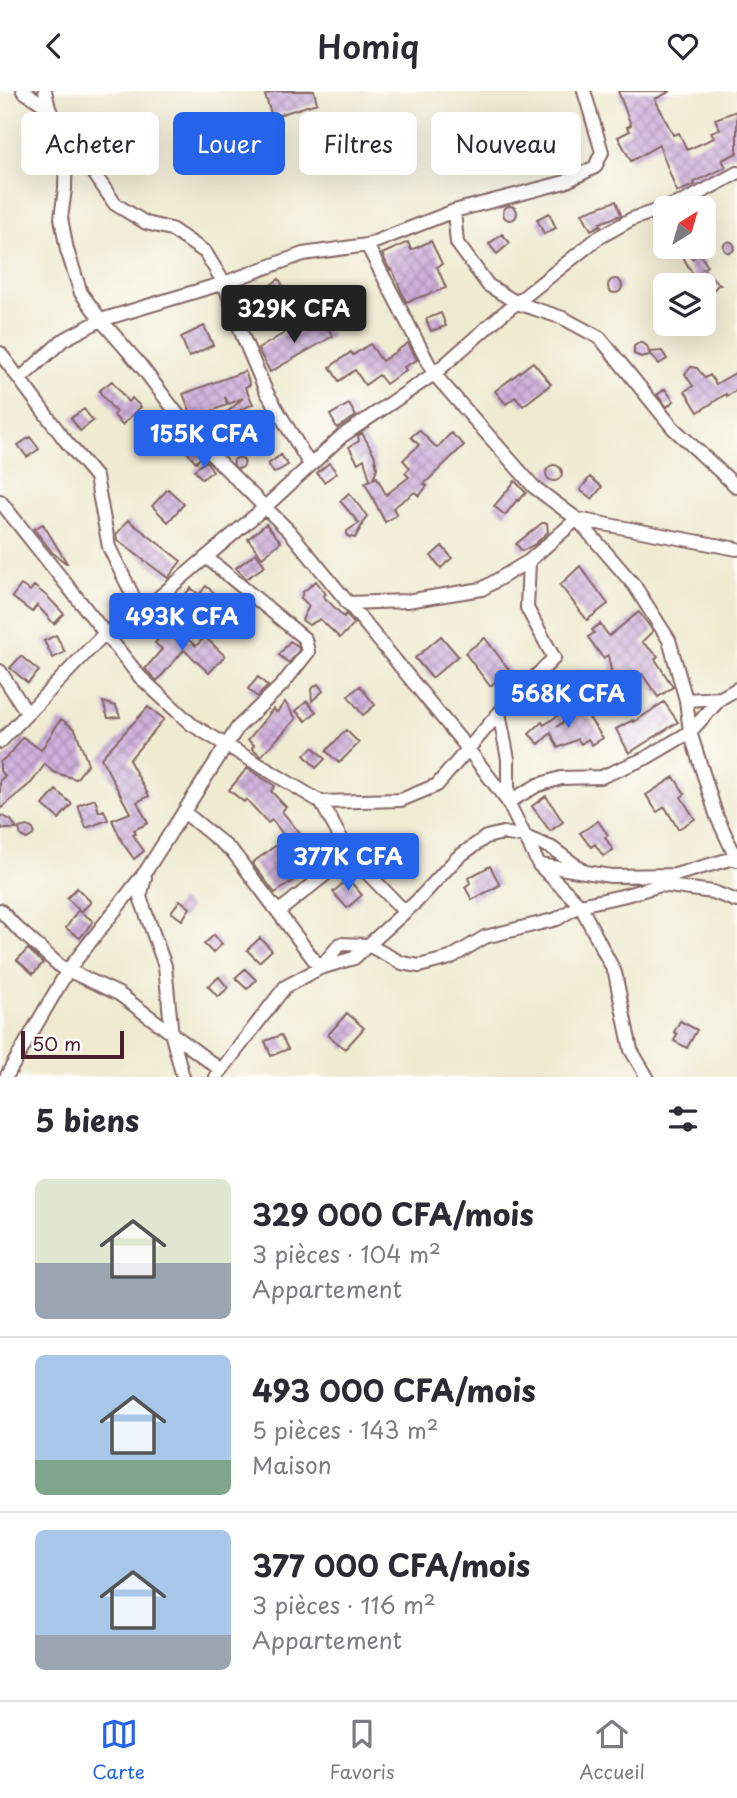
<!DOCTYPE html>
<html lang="fr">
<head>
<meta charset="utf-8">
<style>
	:root { --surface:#fff; --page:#f2f2f3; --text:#2b2b33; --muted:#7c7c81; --line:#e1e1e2; --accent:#2563eb }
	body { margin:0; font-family:"Playpen Sans",sans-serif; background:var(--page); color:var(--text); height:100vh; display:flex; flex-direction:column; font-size:26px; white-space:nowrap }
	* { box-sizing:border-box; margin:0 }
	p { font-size:23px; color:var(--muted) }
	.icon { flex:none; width:38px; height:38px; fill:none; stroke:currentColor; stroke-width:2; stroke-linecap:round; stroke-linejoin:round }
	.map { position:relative; height:986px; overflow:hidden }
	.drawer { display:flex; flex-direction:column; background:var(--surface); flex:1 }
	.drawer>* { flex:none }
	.guide { position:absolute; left:21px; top:21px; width:696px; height:63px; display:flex; gap:14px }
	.needle { width:46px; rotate:37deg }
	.fabs { position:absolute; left:653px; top:105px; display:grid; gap:14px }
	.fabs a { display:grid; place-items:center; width:63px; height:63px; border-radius:10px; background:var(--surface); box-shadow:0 7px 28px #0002; font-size:35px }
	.scale { position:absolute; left:21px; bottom:18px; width:103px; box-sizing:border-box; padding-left:7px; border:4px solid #4a1f2b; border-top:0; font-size:19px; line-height:24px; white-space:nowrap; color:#4a1f2b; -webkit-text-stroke:5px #fdfcf7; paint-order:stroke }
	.price { position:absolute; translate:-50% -60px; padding:0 16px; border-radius:7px; background:var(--accent); color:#fff; font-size:23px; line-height:46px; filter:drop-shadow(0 2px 4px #0008) }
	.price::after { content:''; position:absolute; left:50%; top:42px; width:21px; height:16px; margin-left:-10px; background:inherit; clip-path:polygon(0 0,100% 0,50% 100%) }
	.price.active { background:#222; color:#fff }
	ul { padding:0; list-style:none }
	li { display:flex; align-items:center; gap:21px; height:175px; padding:0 35px }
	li+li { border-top:2px solid var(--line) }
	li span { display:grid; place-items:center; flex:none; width:196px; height:140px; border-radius:10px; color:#555 }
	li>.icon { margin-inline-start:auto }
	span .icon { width:84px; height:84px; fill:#fffc; stroke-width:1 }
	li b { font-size:30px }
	h2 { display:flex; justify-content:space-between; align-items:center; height:84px; padding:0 35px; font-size:30px }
	.tag { padding:0 24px; border-radius:10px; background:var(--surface); box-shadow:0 7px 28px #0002; font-size:24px; line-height:63px }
	.tag.active { background:var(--accent); color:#fff }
	header { display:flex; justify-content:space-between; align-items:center; height:91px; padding:0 35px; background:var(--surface); font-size:32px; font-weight:600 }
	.menu { display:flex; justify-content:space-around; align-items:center; height:98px; border-top:2px solid var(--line); background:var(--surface); font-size:19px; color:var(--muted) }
	.menu a { display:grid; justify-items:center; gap:4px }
	.menu .active { color:var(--accent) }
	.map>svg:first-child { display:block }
	.building { fill:url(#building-cross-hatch) }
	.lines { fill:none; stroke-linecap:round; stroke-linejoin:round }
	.street-casing { stroke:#846665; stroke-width:16 }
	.street { stroke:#fff; stroke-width:12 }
</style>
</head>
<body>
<header><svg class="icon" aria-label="back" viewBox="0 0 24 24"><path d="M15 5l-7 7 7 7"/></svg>Homiq<svg class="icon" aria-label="heart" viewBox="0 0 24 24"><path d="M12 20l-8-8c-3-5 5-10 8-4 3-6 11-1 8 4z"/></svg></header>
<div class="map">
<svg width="737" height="986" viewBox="0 0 737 986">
	<defs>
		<pattern id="building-cross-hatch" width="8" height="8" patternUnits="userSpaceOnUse" patternTransform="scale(1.75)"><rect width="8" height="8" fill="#d0b1dd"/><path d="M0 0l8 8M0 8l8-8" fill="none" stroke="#ab8fb3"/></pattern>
	</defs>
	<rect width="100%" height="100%" fill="#fdfcf7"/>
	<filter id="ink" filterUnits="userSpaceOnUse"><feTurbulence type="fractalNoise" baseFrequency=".0143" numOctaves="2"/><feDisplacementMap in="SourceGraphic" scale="14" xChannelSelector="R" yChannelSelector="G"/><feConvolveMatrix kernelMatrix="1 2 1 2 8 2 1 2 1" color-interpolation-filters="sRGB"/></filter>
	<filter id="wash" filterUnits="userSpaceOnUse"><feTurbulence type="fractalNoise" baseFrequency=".00686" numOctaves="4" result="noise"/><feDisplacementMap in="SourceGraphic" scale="28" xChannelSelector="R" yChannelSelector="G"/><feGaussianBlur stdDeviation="1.57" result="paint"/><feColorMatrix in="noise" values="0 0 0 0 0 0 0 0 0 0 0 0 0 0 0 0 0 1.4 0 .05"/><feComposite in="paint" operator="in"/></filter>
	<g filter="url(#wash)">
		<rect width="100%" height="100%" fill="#f0ead1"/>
		<g id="blocks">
			<!-- building -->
			<path class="building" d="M276,0H314L317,12L272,26L265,4Z
				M618,0H671L655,8L673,44L679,42L687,59L714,47L711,41L720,38L715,28L737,20V62L722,69L726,76L694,91L695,94L677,101L659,54L631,70L618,46L630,40L627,36L631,34Z
				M616,110L621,124L600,132L601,134L591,139L582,122Z
				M503 122a7 7 0 1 1 14 0a7 7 0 1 1-14 0Z
				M549,122L556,137L544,143L537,128Z
				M502,143L510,152L497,163L489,153Z
				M431,150L442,173L437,176L446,197L406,211L392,178L390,179L382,163L408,151L411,159Z
				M723.5 156a5.5 5.5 0 1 1 11 0a5.5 5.5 0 1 1-11 0Z
				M682,158L692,168L700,163L707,175L703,178L720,194H718L704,209V194H699L679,159Z
				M279,188L292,210L262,230L255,221L257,219L250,209Z
				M608 195a7 7 0 1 1 14 0a7 7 0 1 1-14 0Z
				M441,222L446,235L431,240L426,228Z
				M321,227L333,245L270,281L258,258L291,238L295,244Z
				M204,235L213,254L189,266L181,246Z
				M641,251L647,255L650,264L641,266L634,263V255Z
				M408,252L417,269L404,276L406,279L386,293L379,284L365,294L355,279L339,290L330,276L351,261L353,264L370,253L382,270Z
				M662,260L667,268L659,273L649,261Z
				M533,271L551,293L523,315L515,306L506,313L495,300Z
				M691,276L697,277L705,287L710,284L716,293L737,281V299L727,305L726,303L698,321L685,300L693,295L685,283Z
				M245,280L250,294L245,296L253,313L230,324L239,353L234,355L220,328L243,307L229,313L225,306L227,314L193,327L183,303Z
				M112,290L128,311L132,307L141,316L122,334L114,324L116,322L99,300Z
				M665,298L674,310L667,316L657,304Z
				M349,313L356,325L337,337L330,324Z
				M84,318L93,330L80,340L71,327Z
				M419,339L437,357L451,342L464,354L424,393L427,395L419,405L415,401L393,417L397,424L385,431L365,392L370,389L364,368L358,372L349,356L359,350L358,345L362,342L374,363L377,377L373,388L377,386L386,404L409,386L405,382L410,377L403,369L419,354L411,346Z
				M182,344L188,352L179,358L173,350Z
				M30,346L39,358L27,366L18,354Z
				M190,354L202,366L196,371L185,359Z
				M281,364L288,374L274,382L268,373Z
				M233.5 372a5.5 5.5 0 1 1 11 0a5.5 5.5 0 1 1-11 0Z
				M206,370L213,380L202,388L194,379Z
				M329,372L337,382L324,391L317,382Z
				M546 382a8 8 0 1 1 16 0a8 8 0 1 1-16 0Z
				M590,386L602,396L592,408L580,399Z
				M515,390L526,402L518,410L517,409L505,424L494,415Z
				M168,398L184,413L168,431L152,415Z
				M349,402L367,425L355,447L347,445V440L359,432L340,410Z
				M128,429L181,470L168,487L117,449L116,444Z
				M542,432H547L548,441L534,454L522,460L516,453Z
				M43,433L67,472H66L53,462L34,438Z
				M266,433L281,451L262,466L248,448Z
				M442,455L452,467L441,477L431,465Z
				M256,462L265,475L246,488L236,477Z
				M580,475L608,513L587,529L560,494Z
				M316,490L326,503L323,505L344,526L346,523L354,533L340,547L320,528L309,534L302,529L309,515L301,507L303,501Z
				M21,494L30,500L34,495L48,506L64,523L54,533L37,514L32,521L12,506Z
				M206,495L225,511L206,532L188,517L165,536L161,532L163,530L158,523L175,509L177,512L191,497L199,504Z
				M235,509L251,521L243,532L227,520Z
				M639,521L653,540L642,551L658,565L655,568L673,596L658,606L642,583L633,589L628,582L618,587L612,585L608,564L603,567L588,546L594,542L592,539L600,533L609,545Z
				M170,534L196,555L205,546L225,565L209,582L184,559L157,590L145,578L162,558L155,552Z
				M56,544L65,561L53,567L44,550Z
				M441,545L458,565L432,587L415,567Z
				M485,547L510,580L490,595L465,562Z
				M290,550L298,555L299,559L289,572L279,564Z
				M21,565L39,580L28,592L10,577Z
				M258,586L268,595L257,606L248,598Z
				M318,593L323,600L312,610L311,598Z
				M360,595L375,614L363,624L348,605Z
				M307,610L316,621L306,630L296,620Z
				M103,611L116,615L120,626L108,627Z
				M285,611L296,628L261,665L252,657L254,654L248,649L273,618L277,621Z
				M664,611L678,631L629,662L616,638L633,629L634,631Z
				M148,616L164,628L129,669L149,705L137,711L148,732L134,739L136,743L133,744L144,760L134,768L122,751L112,729L130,722L101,667Z
				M583,618L603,647L592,654L588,648L581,653L578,648L558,657L551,642L539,653L529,643L542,631L544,634L566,619L570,624L557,636Z
				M61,628L75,638L88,673L76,688L53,681L45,673L32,691L0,718V689L5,685L0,680V671L12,661L23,646L41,659Z
				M346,639L359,652L339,672L326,660Z
				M313,656L325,668L316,677L304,664Z
				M247,677L275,695L271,700L286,716L282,720L306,750L283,768L296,788L275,802L252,772L286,747L272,729L268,732L246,708L244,711L229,699Z
				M674,686L685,703L681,706L695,728L678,738L665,716L657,721L646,704Z
				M56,699L72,713L59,728L43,714Z
				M546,705L563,731L550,740L532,715Z
				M95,708L99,721L104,719L108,729L86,737L78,714Z
				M0,724L11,729L17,738H3L0,733Z
				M598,730L608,744L605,746L613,759L603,765L595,753L591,756L580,742Z
				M27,735L33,738L34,741L33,744L27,748L21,745L19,737Z
				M490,775L500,794L472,809L465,796L470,792L468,787Z
				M348,788L362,804L347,817L333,801Z
				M77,797L91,811L81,821L67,807Z
				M180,809L190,817L182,829L171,821Z
				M78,819L93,830L80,847L66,837Z
				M214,844L222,853L213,862L204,853Z
				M260,847L272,859L259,871L247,859Z
				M28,858L43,872L33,883L17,869Z
				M245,878L256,889L247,898L235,887Z
				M219,886L228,897L218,906L208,895Z
				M347,922L364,937L345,958L328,944Z
				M680,930L697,939L687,957L674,950L677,943L674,941Z
				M281,944L288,958L271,965L265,950Z"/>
		</g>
	</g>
	<g filter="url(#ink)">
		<use href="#blocks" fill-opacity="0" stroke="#846665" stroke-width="2"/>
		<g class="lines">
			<defs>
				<path id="street" d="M23,0L49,17
					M45,0L49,17L66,54L91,78L115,113L146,132L171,138L205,161L224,192L243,246L266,300L310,374
					M66,54L65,98L61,127L67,159L81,202L101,229L141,275L197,349L290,441L468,658L508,711L539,774L580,814L615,882L631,959L647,986
					M454,120L457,152L488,194L517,212L563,227L600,247L673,337L737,396
					M367,154L434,283L534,396L577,428L634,494L669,549L686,609L690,641L717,726L737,769
					M0,262L65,349L96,386L109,456L132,503V529
					M20,288L63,249L101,229L224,192L303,163L367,154L454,120L565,91L595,76L602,61L584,0
					M0,410L140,586L191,633L321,711L401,709L437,694L499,622
					M577,428L737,458
					M347,512L407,510L482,498L529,470L577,428
					M0,580L27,622
					M686,609L721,607
					M0,651L105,542L132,529L264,417L342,345L434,283L500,225L598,147L632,128L685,110L737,82
					M321,711L350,764L405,821
					M508,711V668L499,622L554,567L527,517L529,470
					M508,711L538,694L561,687L601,686L646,667L690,641L721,607L737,598
					M184,721L233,761L320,877L340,853L368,854L402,872L419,875L450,867L485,846L557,828L580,814L622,805L661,794L713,801L737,810
					M540,774L611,785L675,784L737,766
					M145,787L140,806L165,875L172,945L183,986
					M0,819L16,836L61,876L119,903L221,979
					M278,821L350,764
					M6,986L68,879L146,780L238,636L282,594L308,561L305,548L206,466
					M216,986L285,896L320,877L354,867L417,810L457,767L486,746L503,742L525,746L552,757L585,781"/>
			</defs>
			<!-- street casing -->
			<use href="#street" class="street-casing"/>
			<!-- street -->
			<use href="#street" class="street"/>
		</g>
	</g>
</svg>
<div class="fabs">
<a><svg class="needle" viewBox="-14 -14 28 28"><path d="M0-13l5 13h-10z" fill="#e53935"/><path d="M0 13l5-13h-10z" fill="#7c7c81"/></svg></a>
<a><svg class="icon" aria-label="layers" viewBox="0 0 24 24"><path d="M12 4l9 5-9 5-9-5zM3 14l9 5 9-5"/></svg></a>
</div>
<div class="scale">50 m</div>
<b class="price active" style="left:294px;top:254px">329K CFA</b>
<b class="price" style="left:204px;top:379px">155K CFA</b>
<b class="price" style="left:182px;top:562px">493K CFA</b>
<b class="price" style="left:568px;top:639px">568K CFA</b>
<b class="price" style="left:348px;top:802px">377K CFA</b>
<div class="guide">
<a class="tag">Acheter</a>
<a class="tag active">Louer</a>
<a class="tag">Filtres</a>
<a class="tag">Nouveau</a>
</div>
</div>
<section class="drawer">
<h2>5 biens<svg class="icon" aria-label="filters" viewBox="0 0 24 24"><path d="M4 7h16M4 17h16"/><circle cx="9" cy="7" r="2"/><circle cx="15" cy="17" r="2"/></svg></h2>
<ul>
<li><span style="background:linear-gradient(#dfe7d0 60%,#9aa5b1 0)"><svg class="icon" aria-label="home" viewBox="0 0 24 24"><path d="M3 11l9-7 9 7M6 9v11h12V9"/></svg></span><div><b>329 000 CFA/mois</b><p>3 pièces · 104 m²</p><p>Appartement</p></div></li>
<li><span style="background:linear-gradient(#a9c7e8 75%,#7fa58c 0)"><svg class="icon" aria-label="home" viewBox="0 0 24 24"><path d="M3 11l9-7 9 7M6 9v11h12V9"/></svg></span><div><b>493 000 CFA/mois</b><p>5 pièces · 143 m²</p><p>Maison</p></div></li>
<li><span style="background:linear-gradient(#a9c7e8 75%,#9aa5b1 0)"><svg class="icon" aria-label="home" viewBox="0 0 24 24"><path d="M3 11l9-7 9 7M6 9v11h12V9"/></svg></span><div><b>377 000 CFA/mois</b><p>3 pièces · 116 m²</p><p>Appartement</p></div></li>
</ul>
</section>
<nav class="menu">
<a class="active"><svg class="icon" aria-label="map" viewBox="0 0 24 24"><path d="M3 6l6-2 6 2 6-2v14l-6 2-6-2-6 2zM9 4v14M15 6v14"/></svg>Carte</a>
<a><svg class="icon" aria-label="saved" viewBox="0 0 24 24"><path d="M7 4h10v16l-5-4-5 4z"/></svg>Favoris</a>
<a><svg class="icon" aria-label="home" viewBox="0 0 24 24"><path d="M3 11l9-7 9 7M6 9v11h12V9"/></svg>Accueil</a>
</nav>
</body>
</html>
